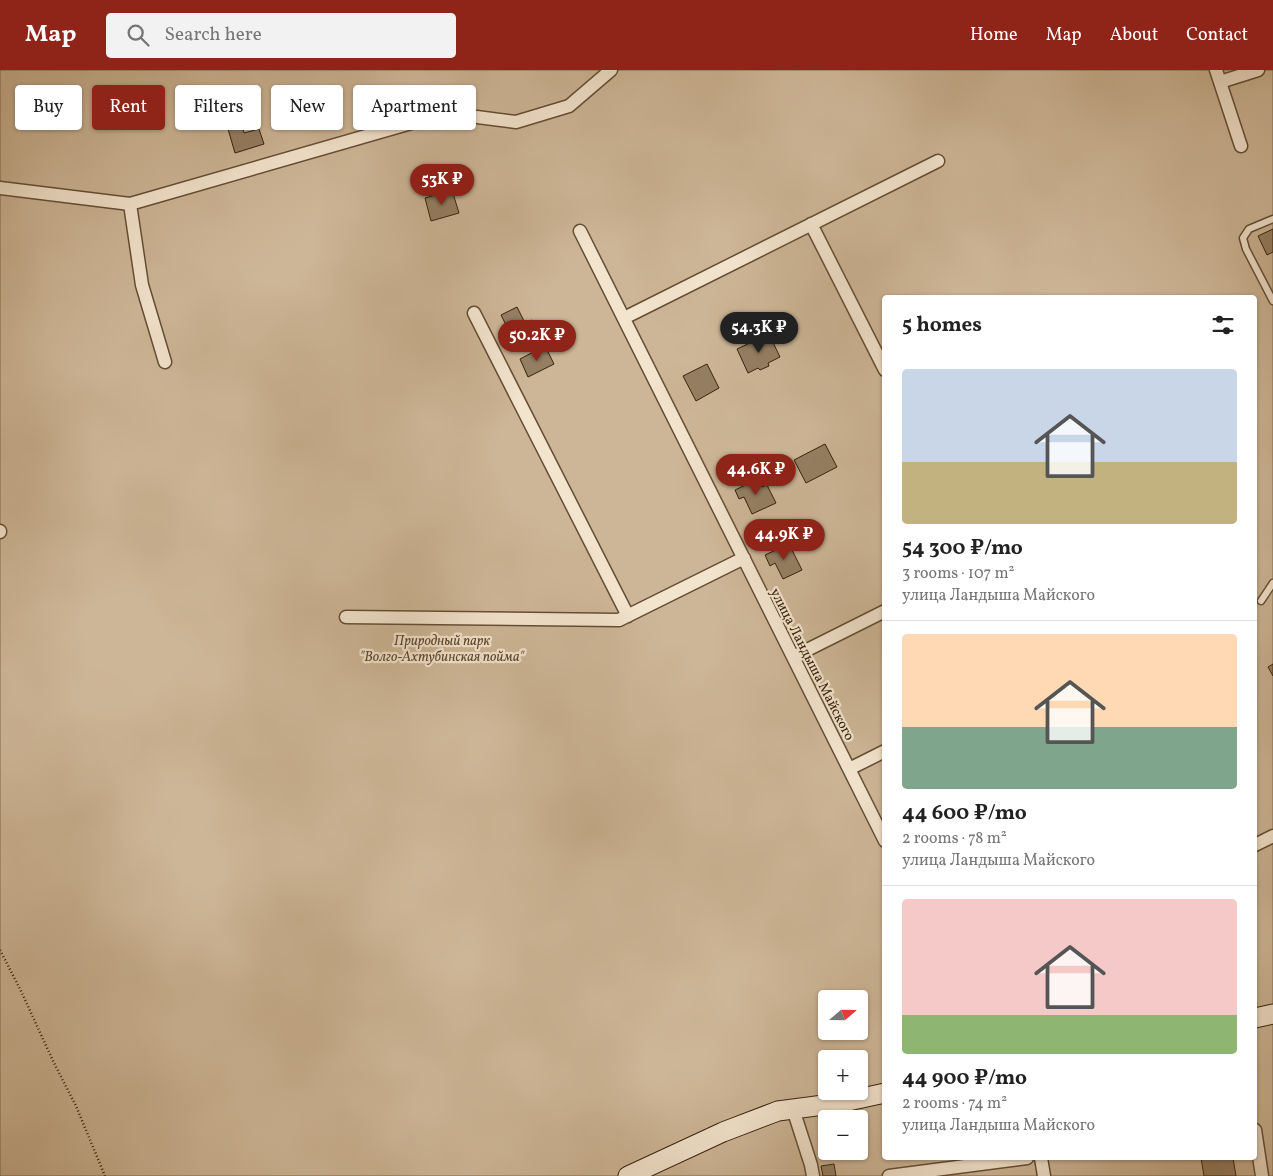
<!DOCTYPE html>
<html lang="en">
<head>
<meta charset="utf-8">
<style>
	:root { --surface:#fff; --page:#f2f2f2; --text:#222; --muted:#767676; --line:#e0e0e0; --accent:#8f2418 }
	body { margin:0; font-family:Vollkorn,serif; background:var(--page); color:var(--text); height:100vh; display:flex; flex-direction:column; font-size:19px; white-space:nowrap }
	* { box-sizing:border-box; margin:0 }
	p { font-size:16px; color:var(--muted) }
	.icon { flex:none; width:28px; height:28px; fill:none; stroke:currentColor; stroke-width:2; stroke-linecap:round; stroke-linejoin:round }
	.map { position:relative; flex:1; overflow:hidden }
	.sheet { position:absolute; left:882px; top:225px; width:375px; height:865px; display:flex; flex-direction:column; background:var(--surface); border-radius:5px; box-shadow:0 1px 4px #0004 }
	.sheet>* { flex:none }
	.top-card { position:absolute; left:15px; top:15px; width:475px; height:45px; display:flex; gap:10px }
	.needle { width:32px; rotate:70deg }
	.buttons { position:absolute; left:818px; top:920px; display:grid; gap:10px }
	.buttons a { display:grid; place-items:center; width:50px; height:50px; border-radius:5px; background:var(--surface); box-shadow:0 1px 4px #0004; font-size:25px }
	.price { position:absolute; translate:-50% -42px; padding:0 11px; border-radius:18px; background:var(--accent); color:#fff; font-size:16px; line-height:32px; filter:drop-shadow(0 1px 2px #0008) }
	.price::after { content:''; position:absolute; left:50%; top:30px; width:15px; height:11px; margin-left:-8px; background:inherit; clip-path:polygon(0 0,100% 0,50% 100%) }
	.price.selected { background:#222; color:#fff }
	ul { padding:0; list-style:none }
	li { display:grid; align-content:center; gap:10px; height:265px; padding:0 20px }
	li+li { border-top:1px solid var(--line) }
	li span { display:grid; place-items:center; height:155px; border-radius:5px; color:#555 }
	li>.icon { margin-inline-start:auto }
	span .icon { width:90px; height:90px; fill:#fffc; stroke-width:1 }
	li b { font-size:21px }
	h2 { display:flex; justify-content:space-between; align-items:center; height:60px; padding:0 20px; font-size:21px }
	.tag { padding:0 18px; border-radius:5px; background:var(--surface); box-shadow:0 1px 4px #0004; font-size:18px; line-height:45px }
	.tag.selected { background:var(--accent); color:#fff }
	header { display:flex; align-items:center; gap:30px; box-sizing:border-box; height:70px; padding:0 25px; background:var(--accent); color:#fff }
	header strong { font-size:24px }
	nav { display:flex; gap:28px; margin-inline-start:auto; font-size:18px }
	.search { width:350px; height:45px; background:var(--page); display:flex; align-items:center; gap:12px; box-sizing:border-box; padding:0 18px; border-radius:5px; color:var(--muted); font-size:19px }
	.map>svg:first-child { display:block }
	.green { fill:#cdb697; stroke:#826c51; fill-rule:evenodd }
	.building { fill:#957f63; stroke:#36210b }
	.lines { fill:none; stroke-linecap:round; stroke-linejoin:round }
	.lane-casing { stroke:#644e35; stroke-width:9 }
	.street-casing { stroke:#644e35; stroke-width:15 }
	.secondary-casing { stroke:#36210b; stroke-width:21 }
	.path { stroke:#36210b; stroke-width:2.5; stroke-dasharray:1 2.5; stroke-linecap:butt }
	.lane { stroke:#f3e4ce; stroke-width:6 }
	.street { stroke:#f3e4ce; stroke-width:12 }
	.secondary { stroke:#f3e4ce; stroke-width:19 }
	.labels { text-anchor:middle; stroke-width:4.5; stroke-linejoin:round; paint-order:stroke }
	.park-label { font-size:14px; font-style:italic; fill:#5c462e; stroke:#f3e4ce }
	.street-label { font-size:14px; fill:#36210b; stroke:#f3e4ce }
</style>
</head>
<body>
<header>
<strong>Map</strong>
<div class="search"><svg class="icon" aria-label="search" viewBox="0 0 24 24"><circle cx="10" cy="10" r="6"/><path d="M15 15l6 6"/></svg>Search here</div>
<nav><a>Home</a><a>Map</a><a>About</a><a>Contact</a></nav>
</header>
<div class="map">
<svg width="1273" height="1106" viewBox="0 0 1273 1106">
	<rect width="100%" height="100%" fill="#ecd5b4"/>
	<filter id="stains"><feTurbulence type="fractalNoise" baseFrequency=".004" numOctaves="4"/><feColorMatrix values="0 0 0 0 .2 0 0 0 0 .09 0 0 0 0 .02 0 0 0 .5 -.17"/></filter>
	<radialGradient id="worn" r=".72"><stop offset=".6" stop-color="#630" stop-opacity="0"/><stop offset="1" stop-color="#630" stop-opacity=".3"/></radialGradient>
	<!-- green -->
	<path class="green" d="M0,0H1273V1106H0ZM885,228H1255V1088H885ZM826,929H859V961H826ZM826,989H859V1021H826ZM826,1049H859V1081H826Z"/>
	<!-- building -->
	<path class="building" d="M242,55L244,63L259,59L264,74L235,83L228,59Z
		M452,120L459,143L431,151L425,128Z
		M1273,159V182L1267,185L1258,166Z
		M517,237L525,253L532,250L536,260L514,271L501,245Z
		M769,264L780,287L768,293L769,296L760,300L758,298L748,303L737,279Z
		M545,276L554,294L528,307L520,289Z
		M707,294L719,318L696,331L683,306Z
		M825,374L837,397L806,413L794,390Z
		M758,409L762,417L767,415L776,433L752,444L744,427L739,429L735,420Z
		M789,474L802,500L783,509L775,493L770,496L765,485Z
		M1273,594V606L1268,597Z
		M1201,1088H1233L1236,1106H1204Z
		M834,1094L836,1106H823L821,1096Z"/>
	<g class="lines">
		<defs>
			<path id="lane" d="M1273,149L1249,159L1243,168L1246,179L1273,231
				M1261,531L1273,513"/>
			<path id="street" d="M1216,0L1241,76
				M1220,12L1258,0
				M0,118L130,134L446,43L516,52L569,36L611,0
				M130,134L142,215L165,292
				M811,154L885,300
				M580,161L885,771
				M474,243L628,546
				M624,248L938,91
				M0,461V462
				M346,547L619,550L744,488
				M793,587L885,541
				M849,699L885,681
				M1255,775L1273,766
				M793,1039L811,1095L813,1106
				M1255,1060L1262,1106
				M1041,1088L1044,1106
				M889,1106L1027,1088"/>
			<path id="secondary" d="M1255,948L1273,944
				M628,1106L723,1062L778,1041L839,1033L885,1023"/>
		</defs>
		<!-- lane casing -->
		<use href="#lane" class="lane-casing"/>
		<!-- street casing -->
		<use href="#street" class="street-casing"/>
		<!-- secondary casing -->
		<use href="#secondary" class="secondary-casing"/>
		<!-- path -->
		<path class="path" d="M0,880L21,921L54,993L76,1036L105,1106"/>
		<!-- lane -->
		<use href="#lane" class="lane"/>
		<!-- street -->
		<use href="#street" class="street"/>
		<!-- secondary -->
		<use href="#secondary" class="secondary"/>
	</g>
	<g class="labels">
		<!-- park labels -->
		<g class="park-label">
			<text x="442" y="575">Природный парк<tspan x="442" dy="16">"Волго-Ахтубинская пойма"</tspan></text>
		</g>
		<!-- street labels -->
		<g class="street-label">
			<text transform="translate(813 594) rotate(63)" y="5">улица Ландыша Майского</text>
		</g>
	</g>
	<rect width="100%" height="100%" filter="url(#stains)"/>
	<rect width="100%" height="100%" fill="url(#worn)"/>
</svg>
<div class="buttons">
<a><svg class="needle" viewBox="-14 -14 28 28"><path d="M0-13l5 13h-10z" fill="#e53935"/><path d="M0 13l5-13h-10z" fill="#767676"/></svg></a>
<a>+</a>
<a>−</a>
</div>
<b class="price" style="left:442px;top:136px">53K ₽</b>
<b class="price selected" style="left:759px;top:284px">54.3K ₽</b>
<b class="price" style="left:537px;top:292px">50.2K ₽</b>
<b class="price" style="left:756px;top:426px">44.6K ₽</b>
<b class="price" style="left:784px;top:491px">44.9K ₽</b>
<div class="top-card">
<a class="tag">Buy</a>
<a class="tag selected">Rent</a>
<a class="tag">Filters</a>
<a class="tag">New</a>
<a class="tag">Apartment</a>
</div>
<section class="sheet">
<h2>5 homes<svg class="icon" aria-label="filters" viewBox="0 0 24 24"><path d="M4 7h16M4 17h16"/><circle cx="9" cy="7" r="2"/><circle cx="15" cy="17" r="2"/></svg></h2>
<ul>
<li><span style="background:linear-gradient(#c9d6e8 60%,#c2b280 0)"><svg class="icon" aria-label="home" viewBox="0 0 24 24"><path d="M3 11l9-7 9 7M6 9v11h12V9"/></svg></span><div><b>54 300 ₽/mo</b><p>3 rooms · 107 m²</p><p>улица Ландыша Майского</p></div></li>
<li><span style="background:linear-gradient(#ffd9b3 60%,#7fa58c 0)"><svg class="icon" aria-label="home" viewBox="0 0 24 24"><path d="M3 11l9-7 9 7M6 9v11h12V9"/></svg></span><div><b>44 600 ₽/mo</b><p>2 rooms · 78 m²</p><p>улица Ландыша Майского</p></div></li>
<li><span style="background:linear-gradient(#f6c9c9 75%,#8fb573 0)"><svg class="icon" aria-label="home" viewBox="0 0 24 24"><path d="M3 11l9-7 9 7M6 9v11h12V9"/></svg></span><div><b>44 900 ₽/mo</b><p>2 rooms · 74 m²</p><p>улица Ландыша Майского</p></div></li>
</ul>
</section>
</div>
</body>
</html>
